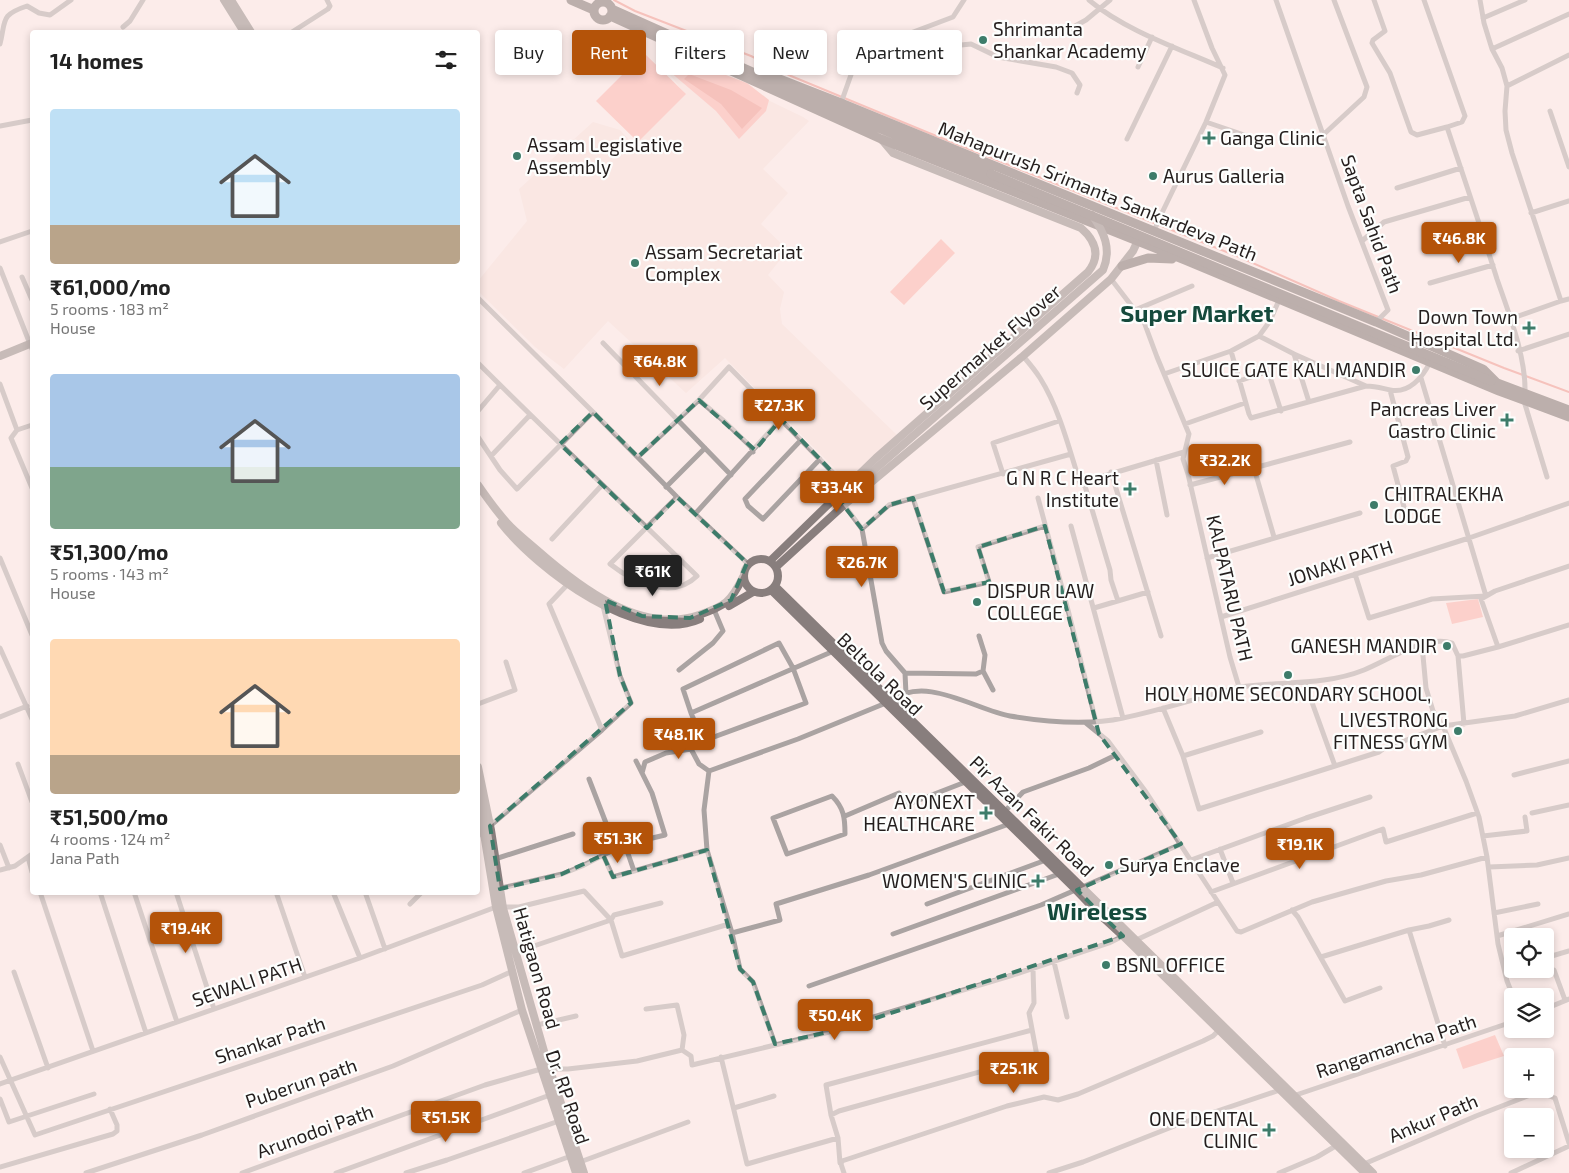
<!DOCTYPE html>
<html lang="en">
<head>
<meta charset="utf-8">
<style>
	:root { --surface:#fff; --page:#f2f2f2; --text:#222; --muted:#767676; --accent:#b45309 }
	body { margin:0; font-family:"Exo 2",sans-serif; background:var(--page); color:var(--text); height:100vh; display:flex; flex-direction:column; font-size:19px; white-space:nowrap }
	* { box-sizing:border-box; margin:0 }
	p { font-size:16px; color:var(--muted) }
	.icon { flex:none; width:28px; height:28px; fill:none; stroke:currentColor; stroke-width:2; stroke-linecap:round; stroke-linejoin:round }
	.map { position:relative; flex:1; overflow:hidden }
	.side { position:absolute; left:30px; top:30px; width:450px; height:865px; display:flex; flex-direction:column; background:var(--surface); border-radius:5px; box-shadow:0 2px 8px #0003 }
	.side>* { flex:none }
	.top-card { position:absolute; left:495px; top:30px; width:475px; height:45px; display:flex; gap:10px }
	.controls { position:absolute; left:1504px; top:928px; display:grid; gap:10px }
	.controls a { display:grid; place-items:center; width:50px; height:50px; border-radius:5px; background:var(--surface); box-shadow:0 2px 8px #0003; font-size:25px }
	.price { position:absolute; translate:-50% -42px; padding:0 11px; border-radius:5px; background:var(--accent); color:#fff; font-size:16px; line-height:32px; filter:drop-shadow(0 1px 2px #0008) }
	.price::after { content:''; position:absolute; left:50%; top:30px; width:15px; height:11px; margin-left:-8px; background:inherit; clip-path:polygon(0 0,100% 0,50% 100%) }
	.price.on { background:#222; color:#fff }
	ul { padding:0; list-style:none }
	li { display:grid; align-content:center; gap:10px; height:265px; padding:0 20px }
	li span { display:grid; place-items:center; height:155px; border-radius:5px; color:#555 }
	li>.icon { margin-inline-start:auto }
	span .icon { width:90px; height:90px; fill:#fffc; stroke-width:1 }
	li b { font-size:21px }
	h2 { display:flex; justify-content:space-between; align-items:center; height:60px; padding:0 20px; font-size:21px }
	.pill { padding:0 18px; border-radius:5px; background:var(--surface); box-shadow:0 2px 8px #0003; font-size:18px; line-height:45px }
	.pill.on { background:var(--accent); color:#fff }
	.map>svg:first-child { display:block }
	.built { fill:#f8dfdc }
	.green { fill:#fcaea7 }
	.water { fill:#ef8e86 }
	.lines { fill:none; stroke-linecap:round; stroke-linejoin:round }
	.stream { stroke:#ef8e86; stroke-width:2 }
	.street { stroke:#aaa3a2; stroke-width:5 }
	.secondary { stroke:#887e7d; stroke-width:8 }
	.primary { stroke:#6f6462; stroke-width:9 }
	.secondary-bridge { stroke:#887e7d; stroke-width:8 }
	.primary-bridge { stroke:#6f6462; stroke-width:9 }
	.marked { fill:none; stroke:#3d7c6a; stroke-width:4; stroke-dasharray:10 6; stroke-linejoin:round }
	.poi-dot { fill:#3d7c6a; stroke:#fdfefd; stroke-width:2 }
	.labels { text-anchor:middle; stroke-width:4.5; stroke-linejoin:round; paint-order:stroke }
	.poi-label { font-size:19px; fill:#241e1d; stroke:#fdfefd; text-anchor:start }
	.street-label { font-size:19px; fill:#241e1d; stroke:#fdfefd }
	.district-label { font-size:24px; font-weight:bold; fill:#154a3c; stroke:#fdfefd }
</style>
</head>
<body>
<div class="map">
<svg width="1569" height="1173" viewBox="0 0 1569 1173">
	<rect width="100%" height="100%" fill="#fcecea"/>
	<!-- built -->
	<path class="built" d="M670,53L803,117L809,121L763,169L788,193L761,224L788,250L768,275L784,292L780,309L782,324L897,435L850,484L725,358L686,393L608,321L564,369L535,347L478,291V281L527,221L519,189L593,122L620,130L634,145L685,94L664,67Z"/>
	<!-- green -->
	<path class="green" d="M644,53L686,94L638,142L596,101Z
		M679,57L747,83L769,100L766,111L739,139L716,111L669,71Z
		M941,239L955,253L904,305L890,292Z
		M1478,599L1483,617L1452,624L1446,603Z
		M1495,1035L1504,1056L1463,1069L1456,1049Z"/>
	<!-- water -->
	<path class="water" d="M689,74L731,90L762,108L742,129L721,104L684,79Z"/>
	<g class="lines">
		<!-- stream -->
		<path class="stream" d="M614,0L635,11L751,56L791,76L929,133L1239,257L1339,301L1504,368L1569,392"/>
		<!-- street -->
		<path class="street" d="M1089,0C1124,30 1180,49 1223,68
			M1276,0L1348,206L1388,310L1376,322
			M1374,0L1385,31L1373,40L1372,43L1390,73L1411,132L1417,135L1447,127
			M1424,0L1465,116L1462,122L1447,127C1464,178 1481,228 1497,279C1509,314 1526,356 1525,393
			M1480,0L1484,23L1492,49L1502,68L1507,86L1505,111L1506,130L1512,153L1561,301L1510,319
			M1483,18L1525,0
			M123,27L130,21L143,0
			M1066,31L1086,20L1110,0
			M292,32L328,9L330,6L327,0
			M908,34L953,17L964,0
			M0,44C6,20 0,15 27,6L39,13L50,15L71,0
			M1492,49L1569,14
			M1138,67L1152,37
			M1507,86L1569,55
			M841,103L858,55L908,34L941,47L971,44L998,57L1056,67L1072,73L1080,85L1077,93
			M1550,111L1569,167
			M1206,122L1259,140
			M0,126L32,120
			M1323,135L1364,97L1367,87L1334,0
			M1127,139L1172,46
			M1397,188L1461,168
			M1531,213L1569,201
			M1154,232L1158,221L1206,122L1225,75L1212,48L1194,0
			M1362,241L1384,222L1470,197
			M0,242L32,231
			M1427,250L1483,234
			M0,268L32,349
			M22,277L32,300
			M1111,279L1144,322L1157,357L1189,434L1183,459L1188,474L1230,657L1239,687
			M1430,283L1493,265
			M478,298L593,412
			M1561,301L1569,299
			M1135,310L1192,286
			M1259,336L1294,354L1309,402
			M603,343L731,475
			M1231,351L1249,414L1251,418L1366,386C1376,386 1381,388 1390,390C1409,394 1423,377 1430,362
			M1518,351L1569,334
			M1294,354L1366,386
			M1023,356C1029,363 1035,370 1040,378C1059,408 1069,448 1080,483L1085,486L1110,570L1111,580L1118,601
			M478,363C550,435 624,505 697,576C672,601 633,582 610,564L677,497
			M1164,374L1231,351L1259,336L1270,321L1279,300
			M1239,381L1266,372L1269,374L1281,411
			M0,384L17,430L11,438L32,488
			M1390,390L1408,457L1406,461L1393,466L1404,507
			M699,400L725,422L751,447L753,452
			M1524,401L1547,477
			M478,411L500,385
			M1185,424L1245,403
			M17,430L32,425
			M478,437L500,470L517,489L593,412L677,497L748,564
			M801,440L745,499L748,506L763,519L820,459
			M491,456L530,415
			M638,457L699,400L729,367L847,487
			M1156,460L1167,515
			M1111,472L1161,636
			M1003,474L993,443L1059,421
			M1080,483L1184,452
			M1190,485L1254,468
			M666,487L705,448
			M913,498L1071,454
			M1038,498L1069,614L1096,722
			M844,505L862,529L889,505L913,498L944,592L989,582L978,547L1045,526
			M695,514L781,419
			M1071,526L1123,718
			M862,529L882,643L886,651L905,673L906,694
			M1274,537L1254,468L1350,442
			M552,539L602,485
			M0,558L32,635
			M1207,558L1360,513
			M1355,574L1369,618L1432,599L1486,596L1421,378
			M568,584L549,604L602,730
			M1094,608L1148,592
			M1221,617L1469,538L1569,503
			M1422,645L1426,688L1433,711L1443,726L1466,781L1479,817L1487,857L1498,944L1507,981L1513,996
			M1498,647L1569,625
			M0,648L32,719
			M1458,656L1464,724
			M679,670L713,643L723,631L715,612
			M983,671L993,690
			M905,673L976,674L983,671L985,655L979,636
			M892,701C924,674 976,710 1010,716C1046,722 1087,726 1123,718C1153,712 1182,703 1211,695C1221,692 1230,689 1240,687C1281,681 1324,686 1364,670C1387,661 1426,634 1452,643L1458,656H1463L1498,647L1481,599L1495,591L1569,566
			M478,704L515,690L506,662
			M1163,708L1183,756L1199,809L1335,766L1305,683
			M691,713L683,689L779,643L793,668L806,703L703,741L691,713L829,653L833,651
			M0,717L27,706
			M1086,723L1108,741L1146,792L1237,931L1241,932L1312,902L1386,881L1421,875L1487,857
			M1183,756L1261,732
			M18,764L32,802
			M1335,766L1379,752L1383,749L1443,726L1515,716L1569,700
			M709,771L704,810L707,850L732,933L740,969L753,982L775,1044
			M709,771L798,739L886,703
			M642,773L645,762L666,753L691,749L699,764L709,771
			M1514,775L1569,761
			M589,779L616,849
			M832,796C844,808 845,818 845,834L787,854L773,818Z
			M1008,808L1023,792L1089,768L1118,754
			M1532,813L1569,805
			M845,816L899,793L906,805L968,781
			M490,826L602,730L631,703L620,676L603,606L604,603
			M478,836L484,830
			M1483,836L1527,831L1525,817
			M0,845L9,868
			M625,845L634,871L707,850
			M1220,849L1233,883
			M603,855L613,877L634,871
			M28,857L32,872
			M495,859L573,834
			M1191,860L1306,818L1370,797
			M1489,867L1537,865L1569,858
			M0,870L15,866L32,854
			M497,889L562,874L582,866L623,845L665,835L652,793L636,761
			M40,892L93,1051
			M100,892L146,1033
			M134,892L177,1022
			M176,892L214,1009
			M276,892L305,977
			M333,892L360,958
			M365,892L385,949
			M1211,892L1383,829L1386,842L1477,813
			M410,904L422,892
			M927,904L1046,860
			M1292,910L1298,917L1345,1001L1380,988
			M1494,913L1538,904
			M1409,930L1429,926L1449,920
			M732,933L780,920L776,904L869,875L1009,824
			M893,934L1059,874
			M1497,936L1569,914
			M1134,941L1218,902
			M516,952L611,920L622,956L729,924
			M1321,957L1409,930L1445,1046
			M1545,958L1569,951
			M1054,962L1067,1017
			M1545,966L1547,972L1554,970L1565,1000
			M14,972L48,1068
			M809,986L1041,905L1181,844
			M646,1009L677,1005L684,1035L682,1050
			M1545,1009L1569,999
			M537,1025L576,1016
			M1032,1030L826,1085L831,1115L839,1111L1037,1056L1029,1013L1034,1003L1033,969
			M0,1057L35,1135L482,985L513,971
			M721,1057L747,1164L838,1138L840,1163
			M0,1084L360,958L496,907H519L584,891L611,920L614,915L661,903
			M1293,1096L1512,1022
			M0,1099L9,1122L94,1094
			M734,1108L774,1096
			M831,1115L838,1138
			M580,1162L688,1122
			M1364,1164L1476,1116L1538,1092L1555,1098L1569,1143
			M0,1167L113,1134L117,1131V1125L110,1109
			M86,1173L202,1135L393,1066L522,1010
			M242,1173L485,1085L541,1069H568L637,1061L682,1050L691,1056L692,1065L846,1028L860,1021L1013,975L1109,943L1123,936
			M336,1173L550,1095
			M406,1173L447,1160L559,1121
			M524,1173L571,1156
			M844,1173L841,1164L842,1161L1007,1106L1044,1097L1058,1100L1078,1094L1203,1041L1213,1036L1219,1030
			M1049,1173L1083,1162L1182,1123L1280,1090
			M1279,1173L1317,1157L1339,1144
			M1511,1173L1569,1146"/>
		<!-- secondary -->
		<path class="secondary" d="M224,0L244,32
			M231,0L251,32
			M0,356L32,343
			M478,485C487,498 497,512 508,524C516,533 527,541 537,550C578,586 640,635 699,615C725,606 731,602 743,577
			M501,523C538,570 639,646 700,619
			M744 576a17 17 0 1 1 34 0a17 17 0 1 1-34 0Z
			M770,561L876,458L1088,272C1101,256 1096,241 1081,228L893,153L882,140
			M776,567L844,505L1023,356L1111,279L1133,251L1140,236
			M775,586L1373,1173
			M771,590L1076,890L1097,912L1123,936L1365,1173
			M729,606L753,592
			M478,767L491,830L503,908L546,1058L584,1173
			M478,797L496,907L522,1010L576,1173"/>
		<!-- primary -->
		<path class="primary" d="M571,0L594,10
			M594 11a9 9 0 1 1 18 0a9 9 0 1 1-18 0Z
			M612,9L859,120L991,174
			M610,16L881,139L1185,260L1499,391L1569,417
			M759,76L777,78L841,103L1376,322L1483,369L1497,383
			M1122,266L1148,258L1172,259
			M1492,381L1569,410"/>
		<!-- secondary-bridge -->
		<path class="secondary-bridge" d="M865,478L1103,270C1112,249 1104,232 1092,215"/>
		<!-- primary-bridge -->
		<path class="primary-bridge" d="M991,174L1491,381"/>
	</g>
	<!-- marked area -->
	<path d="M0 0H1569V1173H0ZM699,400L755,450L781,419L847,487L837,497L862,529L889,505L913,498L944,592L989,582L978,547L1045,526L1099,734L1181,844L1077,890L1123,936L846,1028L775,1044L753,982L740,969L707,850L613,877L603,855L562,874L500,889L490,826L631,703L620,676L605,600L642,616L690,618L731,600L747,563L677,497L647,528L560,444L593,412L638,457Z" fill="#fcecea" fill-opacity=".55" fill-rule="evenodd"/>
	<path class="marked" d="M699,400L755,450L781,419L847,487L837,497L862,529L889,505L913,498L944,592L989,582L978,547L1045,526L1099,734L1181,844L1077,890L1123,936L846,1028L775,1044L753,982L740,969L707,850L613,877L603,855L562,874L500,889L490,826L631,703L620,676L605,600L642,616L690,618L731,600L747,563L677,497L647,528L560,444L593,412L638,457Z"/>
	<!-- markers -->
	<g class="poi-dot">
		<circle cx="983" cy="40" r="5"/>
		<path d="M1206.5 130.5h5v5h5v5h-5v5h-5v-5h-5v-5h5z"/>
		<circle cx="517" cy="156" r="5"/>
		<circle cx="1153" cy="176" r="5"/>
		<circle cx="635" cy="263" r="5"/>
		<path d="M1526.5 320.5h5v5h5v5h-5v5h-5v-5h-5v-5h5z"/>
		<circle cx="1416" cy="370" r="5"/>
		<path d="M1504.5 412.5h5v5h5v5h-5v5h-5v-5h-5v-5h5z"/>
		<path d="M1127.5 481.5h5v5h5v5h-5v5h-5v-5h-5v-5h5z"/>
		<circle cx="1374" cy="505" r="5"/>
		<circle cx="977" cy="602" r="5"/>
		<circle cx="1447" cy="646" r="5"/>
		<circle cx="1288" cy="675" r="5"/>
		<circle cx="1458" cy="731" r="5"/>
		<path d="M983.5 805.5h5v5h5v5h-5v5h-5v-5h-5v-5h5z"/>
		<circle cx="1109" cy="865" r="5"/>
		<path d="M1035.5 873.5h5v5h5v5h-5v5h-5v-5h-5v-5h5z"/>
		<circle cx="1106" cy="965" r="5"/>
		<path d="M1266.5 1122.5h5v5h5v5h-5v5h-5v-5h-5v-5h5z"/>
	</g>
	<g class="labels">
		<!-- poi labels -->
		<g class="poi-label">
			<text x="993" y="36">Shrimanta<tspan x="993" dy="22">Shankar Academy</tspan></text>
			<text x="1220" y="145">Ganga Clinic</text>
			<text x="527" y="152">Assam Legislative<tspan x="527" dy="22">Assembly</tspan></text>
			<text x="1163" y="183">Aurus Galleria</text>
			<text x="645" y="259">Assam Secretariat<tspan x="645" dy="22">Complex</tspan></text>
			<text x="1518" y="324" text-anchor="end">Down Town<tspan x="1518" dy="22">Hospital Ltd.</tspan></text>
			<text x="1406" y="377" text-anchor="end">SLUICE GATE KALI MANDIR</text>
			<text x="1496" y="416" text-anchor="end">Pancreas Liver<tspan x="1496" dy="22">Gastro Clinic</tspan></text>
			<text x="1119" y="485" text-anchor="end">G N R C Heart<tspan x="1119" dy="22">Institute</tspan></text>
			<text x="1384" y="501">CHITRALEKHA<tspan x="1384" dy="22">LODGE</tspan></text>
			<text x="987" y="598">DISPUR LAW<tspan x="987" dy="22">COLLEGE</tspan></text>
			<text x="1437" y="653" text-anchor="end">GANESH MANDIR</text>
			<text x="1288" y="701" text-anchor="middle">HOLY HOME SECONDARY SCHOOL,</text>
			<text x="1448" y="727" text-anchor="end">LIVESTRONG<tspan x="1448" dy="22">FITNESS GYM</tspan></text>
			<text x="975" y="809" text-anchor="end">AYONEXT<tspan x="975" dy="22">HEALTHCARE</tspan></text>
			<text x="1119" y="872">Surya Enclave</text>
			<text x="1027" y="888" text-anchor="end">WOMEN'S CLINIC</text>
			<text x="1116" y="972">BSNL OFFICE</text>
			<text x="1258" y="1126" text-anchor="end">ONE DENTAL<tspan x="1258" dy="22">CLINIC</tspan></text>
		</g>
		<!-- street labels -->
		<g class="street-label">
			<text transform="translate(1098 191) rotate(22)" y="7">Mahapurush Srimanta Sankardeva Path</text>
			<text transform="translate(1372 224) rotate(70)" y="7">Sapta Sahid Path</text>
			<text transform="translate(990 347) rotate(-41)" y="7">Supermarket Flyover</text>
			<text transform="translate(1340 563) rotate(-18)" y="7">JONAKI PATH</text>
			<text transform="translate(1230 588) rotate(77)" y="7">KALPATARU PATH</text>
			<text transform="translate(880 674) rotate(44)" y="7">Beltola Road</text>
			<text transform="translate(1032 816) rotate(44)" y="7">Pir Azan Fakir Road</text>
			<text transform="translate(537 968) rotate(74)" y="7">Hatigaon Road</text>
			<text transform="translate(247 982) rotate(-19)" y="7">SEWALI PATH</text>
			<text transform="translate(270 1040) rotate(-18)" y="7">Shankar Path</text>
			<text transform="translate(1396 1046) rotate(-18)" y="7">Rangamancha Path</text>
			<text transform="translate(301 1083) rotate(-19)" y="7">Puberun path</text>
			<text transform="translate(568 1097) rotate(71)" y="7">Dr. RP Road</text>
			<text transform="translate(1433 1118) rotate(-23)" y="7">Ankur Path</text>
			<text transform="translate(315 1131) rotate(-20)" y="7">Arunodoi Path</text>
		</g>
		<!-- district labels -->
		<g class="district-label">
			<text x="1197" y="322">Super Market</text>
			<text x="1097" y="920">Wireless</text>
		</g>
	</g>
</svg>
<div class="controls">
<a><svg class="icon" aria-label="locate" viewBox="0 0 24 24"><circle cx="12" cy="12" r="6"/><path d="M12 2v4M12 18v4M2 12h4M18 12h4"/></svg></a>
<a><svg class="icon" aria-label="layers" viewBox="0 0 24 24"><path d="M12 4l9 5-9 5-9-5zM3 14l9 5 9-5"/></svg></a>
<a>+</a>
<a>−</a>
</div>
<b class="price" style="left:1459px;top:264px">₹46.8K</b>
<b class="price" style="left:660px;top:387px">₹64.8K</b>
<b class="price" style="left:779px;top:431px">₹27.3K</b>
<b class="price" style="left:1225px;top:486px">₹32.2K</b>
<b class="price" style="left:837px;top:513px">₹33.4K</b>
<b class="price" style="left:862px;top:588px">₹26.7K</b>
<b class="price on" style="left:653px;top:597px">₹61K</b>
<b class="price" style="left:679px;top:760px">₹48.1K</b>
<b class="price" style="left:618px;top:864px">₹51.3K</b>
<b class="price" style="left:1300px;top:870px">₹19.1K</b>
<b class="price" style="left:186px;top:954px">₹19.4K</b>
<b class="price" style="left:835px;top:1041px">₹50.4K</b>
<b class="price" style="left:1014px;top:1094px">₹25.1K</b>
<b class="price" style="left:446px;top:1143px">₹51.5K</b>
<div class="top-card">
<a class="pill">Buy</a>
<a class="pill on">Rent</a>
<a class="pill">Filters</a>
<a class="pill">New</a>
<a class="pill">Apartment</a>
</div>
<section class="side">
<h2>14 homes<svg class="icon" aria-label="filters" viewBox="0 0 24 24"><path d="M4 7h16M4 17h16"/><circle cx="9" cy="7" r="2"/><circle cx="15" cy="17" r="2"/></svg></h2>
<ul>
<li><span style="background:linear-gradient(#bfe0f5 75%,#b9a48a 0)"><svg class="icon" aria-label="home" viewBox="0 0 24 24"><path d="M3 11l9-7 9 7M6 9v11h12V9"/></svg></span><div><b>₹61,000/mo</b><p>5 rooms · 183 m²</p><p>House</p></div></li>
<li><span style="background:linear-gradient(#a9c7e8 60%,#7fa58c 0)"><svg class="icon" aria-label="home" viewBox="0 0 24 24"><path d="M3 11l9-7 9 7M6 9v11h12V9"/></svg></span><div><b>₹51,300/mo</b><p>5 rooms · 143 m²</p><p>House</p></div></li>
<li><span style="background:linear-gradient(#ffd9b3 75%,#b9a48a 0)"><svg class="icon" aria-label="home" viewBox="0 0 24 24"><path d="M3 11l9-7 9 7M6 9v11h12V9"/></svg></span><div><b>₹51,500/mo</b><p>4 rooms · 124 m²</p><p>Jana Path</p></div></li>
</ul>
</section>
</div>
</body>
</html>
